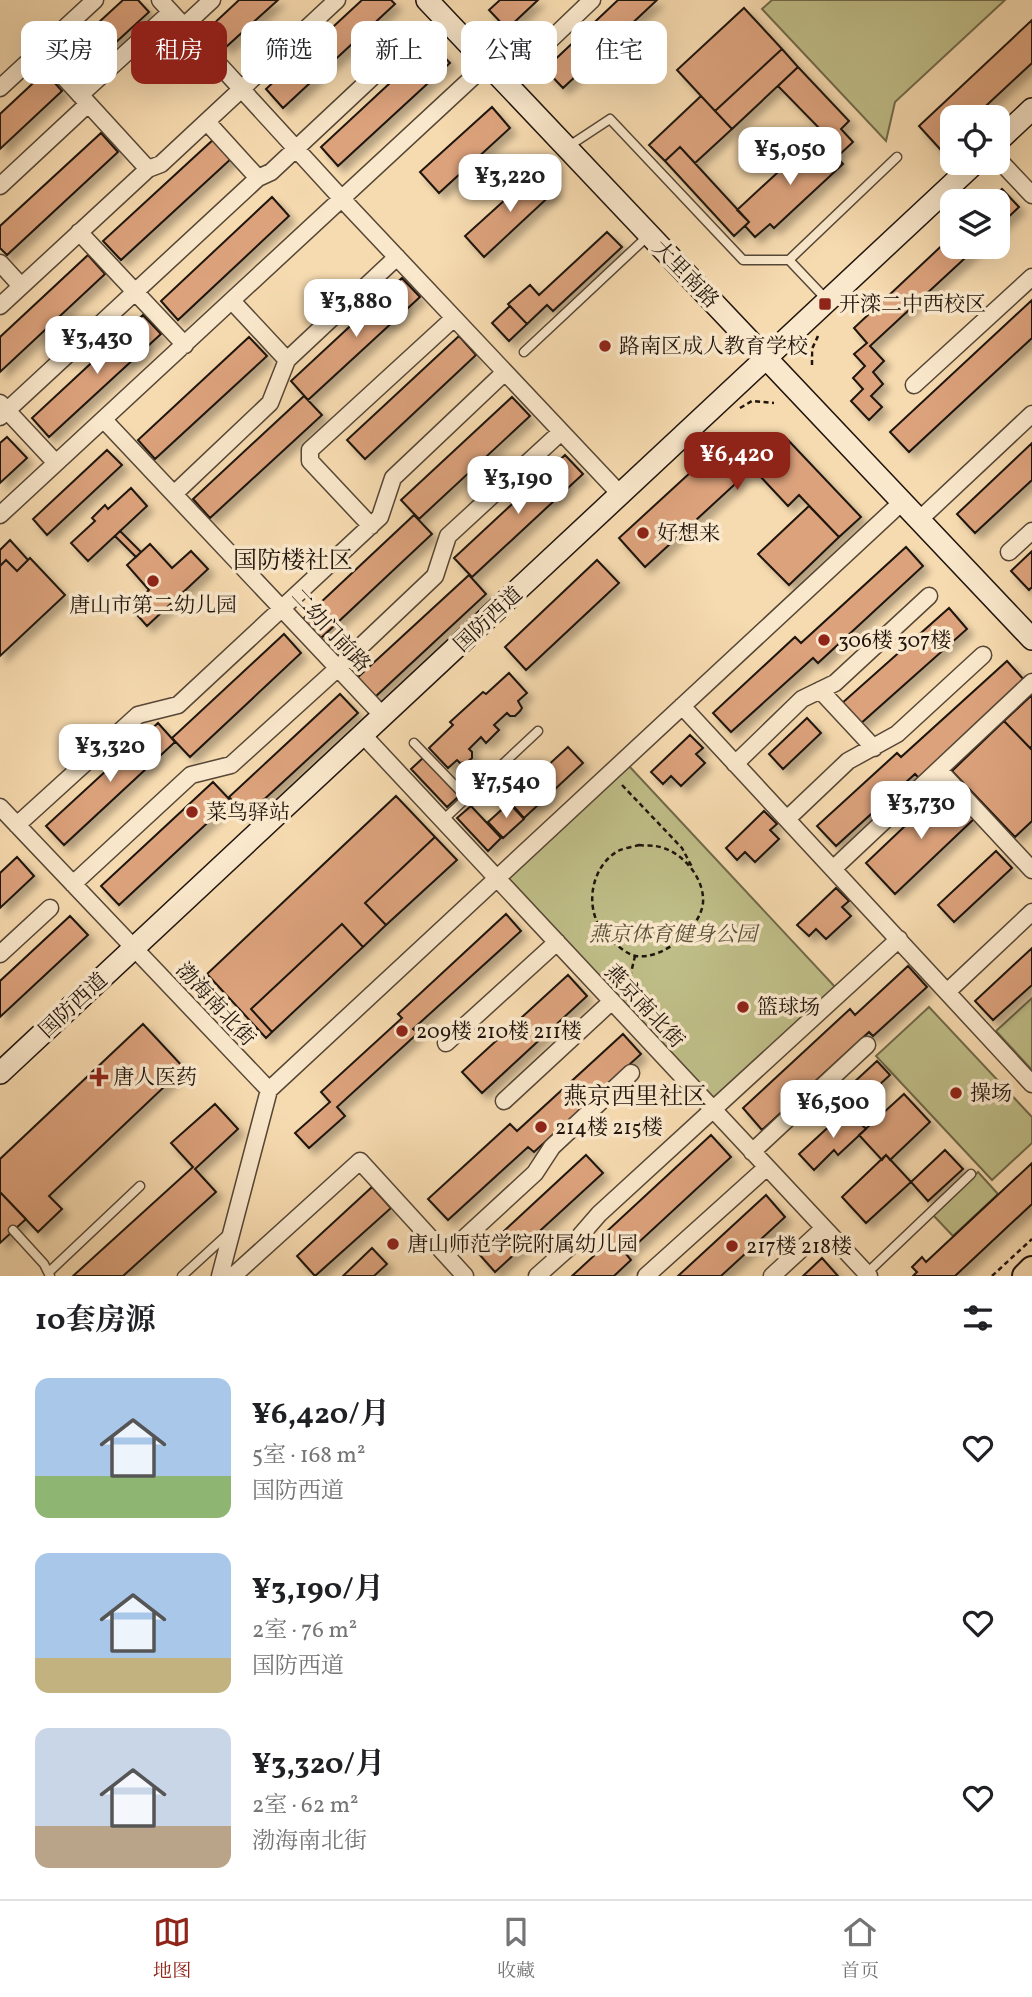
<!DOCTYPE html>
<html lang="zh">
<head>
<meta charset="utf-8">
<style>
	:root { --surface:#fff; --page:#f2f2f2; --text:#202124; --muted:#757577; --line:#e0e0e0; --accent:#8f2418 }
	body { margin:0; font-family:Vollkorn,"Noto Serif SC",serif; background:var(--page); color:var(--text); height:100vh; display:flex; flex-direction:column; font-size:26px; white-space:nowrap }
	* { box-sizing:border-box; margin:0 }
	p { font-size:23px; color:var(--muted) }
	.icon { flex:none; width:38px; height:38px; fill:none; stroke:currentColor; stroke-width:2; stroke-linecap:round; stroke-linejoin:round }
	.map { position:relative; height:1276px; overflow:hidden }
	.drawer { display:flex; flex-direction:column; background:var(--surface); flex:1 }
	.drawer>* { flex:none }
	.hud { position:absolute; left:21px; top:21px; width:990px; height:63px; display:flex; gap:14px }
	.tools { position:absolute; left:940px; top:105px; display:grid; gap:14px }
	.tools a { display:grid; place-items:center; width:70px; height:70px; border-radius:14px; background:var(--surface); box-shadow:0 7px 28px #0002; font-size:35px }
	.price { position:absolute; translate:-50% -60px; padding:0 16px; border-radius:14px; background:#fff; color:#222; font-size:23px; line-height:46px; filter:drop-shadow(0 2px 4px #0008) }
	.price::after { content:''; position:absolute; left:50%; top:42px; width:21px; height:16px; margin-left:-10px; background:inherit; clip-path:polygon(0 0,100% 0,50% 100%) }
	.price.on { background:var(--accent); color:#fff }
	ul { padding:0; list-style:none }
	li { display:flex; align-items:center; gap:21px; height:175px; padding:0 35px }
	li span { display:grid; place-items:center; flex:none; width:196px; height:140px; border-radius:14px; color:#555 }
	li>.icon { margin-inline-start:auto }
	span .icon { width:84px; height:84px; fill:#fffc; stroke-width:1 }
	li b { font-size:30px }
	h2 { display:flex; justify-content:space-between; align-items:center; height:84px; padding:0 35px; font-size:30px }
	.pill { padding:0 24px; border-radius:14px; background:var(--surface); box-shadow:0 7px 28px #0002; font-size:24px; line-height:63px }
	.pill.on { background:var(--accent); color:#fff }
	.dock { display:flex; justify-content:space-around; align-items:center; height:98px; border-top:2px solid var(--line); background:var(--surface); font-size:19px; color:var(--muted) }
	.dock a { display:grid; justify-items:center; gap:4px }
	.dock .on { color:var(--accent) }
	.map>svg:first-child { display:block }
	.green { fill:#c0bf89; stroke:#706a4b; stroke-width:2 }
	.building { fill:#dca27b; stroke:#1f140d; stroke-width:2; filter:url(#shadow) }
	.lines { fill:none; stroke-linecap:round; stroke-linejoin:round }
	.lane-casing { stroke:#554636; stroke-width:11 }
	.street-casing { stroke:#554636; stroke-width:19 }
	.secondary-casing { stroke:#1f140d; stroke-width:24 }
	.primary-casing { stroke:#1f140d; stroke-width:28 }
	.path { stroke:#1f140d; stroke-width:2.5; stroke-dasharray:5 3.5; stroke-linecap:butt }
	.lane { stroke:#fae8cc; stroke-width:8 }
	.street { stroke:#fae8cc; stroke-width:16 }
	.secondary { stroke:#fae8cc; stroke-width:21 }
	.primary { stroke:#f7dbb0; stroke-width:24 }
	.poi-dot { fill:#8f2418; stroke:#fae8cc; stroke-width:2.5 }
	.labels { text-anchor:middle; stroke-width:7; stroke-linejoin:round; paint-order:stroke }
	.street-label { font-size:21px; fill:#1f140d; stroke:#fae8cc }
	.poi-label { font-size:21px; fill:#1f140d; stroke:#fae8cc; text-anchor:start }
	.park-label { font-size:21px; font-style:italic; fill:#575038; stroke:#fae8cc }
	.quarter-label { font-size:24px; fill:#1f140d; stroke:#fae8cc }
</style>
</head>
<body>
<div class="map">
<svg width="1032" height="1276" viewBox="0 0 1032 1276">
	<defs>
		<filter id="shadow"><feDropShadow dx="6" dy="6" stdDeviation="3.5" flood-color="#0004"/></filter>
	</defs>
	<rect width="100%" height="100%" fill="#f7dbb0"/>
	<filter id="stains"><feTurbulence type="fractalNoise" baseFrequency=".00286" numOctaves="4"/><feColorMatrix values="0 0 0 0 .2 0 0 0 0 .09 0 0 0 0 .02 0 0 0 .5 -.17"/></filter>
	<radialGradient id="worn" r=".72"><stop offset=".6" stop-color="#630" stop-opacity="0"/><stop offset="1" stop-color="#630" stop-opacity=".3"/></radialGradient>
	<!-- green -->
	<path class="green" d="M772,0H1005L895,102L886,141L762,9Z
		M629,766L837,989L717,1102L508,879Z
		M1032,998V1070L996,1031Z
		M929,1007L1032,1117V1143L992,1180L876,1056Z
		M978,1172L998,1194L953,1236L933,1215Z"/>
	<!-- building -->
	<path class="building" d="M123,0H138L149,12L78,77L60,58Z
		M239,0H278L226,47L209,28Z
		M362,0H391L395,4L283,108L266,89Z
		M500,0H538L507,29L489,10Z
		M618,0H657L563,88L545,69Z
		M744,8L782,49L715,111L677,70Z
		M1032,20V63L974,117H952V138L940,149L919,126Z
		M432,44L450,63L338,166L321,147Z
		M782,49L798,67L732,129L715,111Z
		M798,67L849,121L841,129L853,142L837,157L817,136L822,131L778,86Z
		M45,72L62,91L0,149V114Z
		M701,96L732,129L695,163L680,147L665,161L649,145Z
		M492,107L510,128L439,193L420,172Z
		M101,133L118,152L7,255L0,248V226Z
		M817,136L843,164L774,228L770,224L755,237L745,226L749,222L737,210Z
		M215,138L233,157L121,260L103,241Z
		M680,147L749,222L734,236L665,161Z
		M537,171L555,191L484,257L465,236Z
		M1002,189L1019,207L998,227V201H989Z
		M272,197L289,216L178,320L161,301Z
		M607,232L622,247L553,311L547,305L527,324L508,304L530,285L539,295Z
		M952,236V247H977L870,346L884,361L873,372L883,384L871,396L882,407L869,420L851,401L863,389L853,378L865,366L854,354L867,343L854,328Z
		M88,255L105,274L0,372V337Z
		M402,278L420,297L308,400L291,381Z
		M1032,300V338L909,452L890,432Z
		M510,306L527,324L509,341L492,323Z
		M143,315L161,334L49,437L32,418Z
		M459,336L476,355L365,459L347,440Z
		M249,337L267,356L155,459L138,440Z
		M304,396L322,415L210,518L193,499Z
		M512,397L530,416L419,519L401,500Z
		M744,433L787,439L861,517L839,537L799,495L788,506L759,475L747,473L645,567L619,538L728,438L733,444Z
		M7,437L27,458L0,483V443Z
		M1032,443V480L975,533L957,514Z
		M107,450L122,465L47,535L33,519Z
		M565,455L583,474L472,577L454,558Z
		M131,488L147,506L88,561L71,543L95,521L92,518L105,505L108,509Z
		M809,506L839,537L789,585L758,554Z
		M414,515L432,534L321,638L303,619Z
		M120,531L141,552L136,557L115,536Z
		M10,540L28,560L17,571L6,560L0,566V550Z
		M150,544L172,568L191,551L208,569L147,626L130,607L149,590L127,565Z
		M906,547L923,566L818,663L813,658L731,732L713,713L795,637L801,643Z
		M1032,551V587L1029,590L1011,571Z
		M30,558L65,595L0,656V566L6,560L17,571Z
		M597,560L619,583L526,670L505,647Z
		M469,575L486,594L375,697L357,678Z
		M949,608L967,629L859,725L841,704Z
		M284,634L301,653L190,757L172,738Z
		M1007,661L1025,681L919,778L915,774L836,846L817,826L897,753L901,757Z
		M509,673L527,693L518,701L522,708L520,711L515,716H510L507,713L494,725L499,730L486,743L481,737L469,749L472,752V758L467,762L460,763L457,760L448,768L429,748L453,725L450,722L483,692L486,694Z
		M340,694L358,713L246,816L229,797Z
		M1032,695V746L1030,748L1004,721Z
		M807,718L821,733L783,769L769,754Z
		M1004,721L1032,750V821L1015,837L952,771Z
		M158,723L175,742L64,845L46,826Z
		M690,735L703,748L696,754L705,763L681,786L671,776L663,784L651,772Z
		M568,747L583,763L524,818L509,801Z
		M423,758L459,796L447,807L411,769Z
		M213,782L231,801L119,905L101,886Z
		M946,787L975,818L895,894L866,863Z
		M396,796L435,837L365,903L386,925L363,947L342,924L251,1009L272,1032L266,1038L207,974Z
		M509,803L524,819L503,838L488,822Z
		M471,806L501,838L488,851L457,818Z
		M764,811L777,824L770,830L779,839L755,862L745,852L737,860L726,848Z
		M435,837L457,860L386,925L365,903Z
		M996,851L1012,868L954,922L938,905Z
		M17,857L34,876L0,908V873Z
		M836,888L849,901L842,907L851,916L826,939L816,929L809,936L797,925Z
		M506,914L521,931L413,1029L418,1033L337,1107L345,1116L309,1148L295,1133L330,1102L321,1092L402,1018L398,1014Z
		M70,916L88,935L0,1017V981Z
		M342,924L363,947L272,1032L251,1009Z
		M1032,948V985L993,1020L975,1001Z
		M908,966L927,987L873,1036L869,1032L762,1130L743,1108L850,1009L855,1015Z
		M568,975L587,996L482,1093L462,1072Z
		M143,1024L184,1068L49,1196L62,1209L38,1232L0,1192V1159Z
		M623,1034L641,1054L534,1152L528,1147L448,1220L428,1199L510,1124L517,1131Z
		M877,1061L890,1075L852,1110L839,1096Z
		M904,1094L930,1122L890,1160L886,1155L882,1160L859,1135Z
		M215,1104L238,1129L195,1169L216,1192L123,1276H73L193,1167L171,1143Z
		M847,1110L866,1129L838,1155L834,1150L814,1170L799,1154Z
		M711,1135L731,1157L626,1254L631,1260L614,1276H572L611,1240L605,1233Z
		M945,1150L963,1169L928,1201L911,1182Z
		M586,1155L603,1173L495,1272L479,1254Z
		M886,1155L911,1182L866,1223L842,1197Z
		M1032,1163V1204L955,1276H913L917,1272L912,1267L922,1257L926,1262Z
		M372,1187L391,1208L315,1276L297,1256Z
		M0,1192L26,1219L0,1243Z
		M766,1195L785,1217L721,1276H678Z
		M372,1248L387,1264L374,1276H343Z
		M822,1258L838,1276H803Z"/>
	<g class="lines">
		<defs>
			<path id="lane" d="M569,146L610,119L743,260H789L897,157
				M789,260L826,299
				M524,352L649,235
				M414,743L467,798
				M443,820L538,731
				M13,1230L44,1264L50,1276
				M49,1272L140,1186
				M866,1274L971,1174
				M182,1276L229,1233"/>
			<path id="street" d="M160,0L342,199L621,495
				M184,26L212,0
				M545,45L592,0
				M40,51L148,169
				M0,88L95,0
				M80,95L171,12
				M998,159L1032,195
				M258,178L271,172L412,40
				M0,186L88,104
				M79,232L185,345
				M0,263L21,286
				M232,301L287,360
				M0,306L148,169L161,164L337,0
				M914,385L1032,277
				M0,403L56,463
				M0,417L258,178L207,122
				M104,420L383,716
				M174,494L270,403L287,360L397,257
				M0,515L487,64
				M919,520L1032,414
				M371,526L310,461V450L454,318
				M1009,552L1032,531
				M820,690L874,748
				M682,706L1032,1084
				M363,735L869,1276
				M735,764L802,699L835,683L929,596
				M939,770L1032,870
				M0,807L269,1090
				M787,819L848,761L897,734L983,655
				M17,825L138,715L178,705L380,517L393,478L505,372
				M833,869L1032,682
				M73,884L191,775L231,765L338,668L435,576L448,536L561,432
				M0,954L50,908
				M947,992L1032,912
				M446,1043L557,942
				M269,1090L902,502
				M504,1101L612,1001
				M752,1152L867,1045
				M446,1255L535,1173L552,1147L631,1073
				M220,1276L269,1090
				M233,1276L360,1161L465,1276
				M537,1276L573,1244L599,1214L899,939
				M646,1276L767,1167
				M772,1276L824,1228"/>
			<path id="secondary" d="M427,0L1032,639
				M998,141L1032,109
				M0,1073L975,163"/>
			<path id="primary" d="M1025,1276L1032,1269"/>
		</defs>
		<!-- lane casing -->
		<use href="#lane" class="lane-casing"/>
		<!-- street casing -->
		<use href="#street" class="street-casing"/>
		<!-- secondary casing -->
		<use href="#secondary" class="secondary-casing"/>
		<!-- primary casing -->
		<use href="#primary" class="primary-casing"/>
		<!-- path -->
		<path class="path" d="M812,365V349L818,336
			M740,408L752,401L774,403
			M622,785L682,848L692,867
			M639,845C644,846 650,845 655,846C680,849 705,877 703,903C700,929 663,960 636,956C627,955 613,942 606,935C583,911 590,867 618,851C624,848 633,847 639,845Z
			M622,992L630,977L635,956
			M992,1276L1032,1239"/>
		<!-- lane -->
		<use href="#lane" class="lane"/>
		<!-- street -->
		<use href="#street" class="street"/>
		<!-- secondary -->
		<use href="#secondary" class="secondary"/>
		<!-- primary -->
		<use href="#primary" class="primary"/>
	</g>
	<!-- markers -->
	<g class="poi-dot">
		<rect x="818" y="297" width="14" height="14" rx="3.5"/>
		<circle cx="605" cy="346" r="7"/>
		<circle cx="643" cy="533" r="7"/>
		<circle cx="153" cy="581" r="7"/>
		<circle cx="824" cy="640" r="7"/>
		<circle cx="192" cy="812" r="7"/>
		<circle cx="743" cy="1007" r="7"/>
		<circle cx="402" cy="1031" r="7"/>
		<path d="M95.5 1066.5h7v7h7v7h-7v7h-7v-7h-7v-7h7z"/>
		<circle cx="956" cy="1093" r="7"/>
		<circle cx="541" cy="1127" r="7"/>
		<circle cx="393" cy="1244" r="7"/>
		<circle cx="732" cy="1246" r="7"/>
	</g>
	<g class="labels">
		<!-- street labels -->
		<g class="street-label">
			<text transform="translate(686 274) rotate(46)" y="7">大里南路</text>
			<text transform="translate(488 619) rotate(-43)" y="7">国防西道</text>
			<text transform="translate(331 630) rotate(47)" y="7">二幼门前路</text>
			<text transform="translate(216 1004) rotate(47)" y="7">渤海南北街</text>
			<text transform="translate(73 1005) rotate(-43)" y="7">国防西道</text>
			<text transform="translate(645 1006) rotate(47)" y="7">燕京南北街</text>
		</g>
		<!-- poi labels -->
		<g class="poi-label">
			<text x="839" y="311">开滦二中西校区</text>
			<text x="619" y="353">路南区成人教育学校</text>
			<text x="657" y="540">好想来</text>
			<text x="153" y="612" text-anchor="middle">唐山市第二幼儿园</text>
			<text x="838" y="647">306楼 307楼</text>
			<text x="206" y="819">菜鸟驿站</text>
			<text x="757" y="1014">篮球场</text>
			<text x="416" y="1038">209楼 210楼 211楼</text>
			<text x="113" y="1084">唐人医药</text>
			<text x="970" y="1100">操场</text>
			<text x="555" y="1134">214楼 215楼</text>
			<text x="407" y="1251">唐山师范学院附属幼儿园</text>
			<text x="746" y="1253">217楼 218楼</text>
		</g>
		<!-- park labels -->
		<g class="park-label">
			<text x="673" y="941">燕京体育健身公园</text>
		</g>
		<!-- quarter labels -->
		<g class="quarter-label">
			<text x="293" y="568">国防楼社区</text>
			<text x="635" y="1104">燕京西里社区</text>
		</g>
	</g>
	<rect width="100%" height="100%" filter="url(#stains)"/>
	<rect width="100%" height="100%" fill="url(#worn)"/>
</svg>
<div class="tools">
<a><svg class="icon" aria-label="locate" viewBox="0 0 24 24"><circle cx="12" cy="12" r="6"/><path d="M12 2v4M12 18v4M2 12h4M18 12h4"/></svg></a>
<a><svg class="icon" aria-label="layers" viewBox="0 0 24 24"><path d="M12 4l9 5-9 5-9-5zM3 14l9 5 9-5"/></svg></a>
</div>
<b class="price" style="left:790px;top:187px">¥5,050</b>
<b class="price" style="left:510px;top:214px">¥3,220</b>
<b class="price" style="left:356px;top:339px">¥3,880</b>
<b class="price" style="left:97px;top:376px">¥3,430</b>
<b class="price on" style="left:737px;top:492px">¥6,420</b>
<b class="price" style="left:518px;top:516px">¥3,190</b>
<b class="price" style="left:110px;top:784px">¥3,320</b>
<b class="price" style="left:506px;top:820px">¥7,540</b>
<b class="price" style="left:921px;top:841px">¥3,730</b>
<b class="price" style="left:833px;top:1140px">¥6,500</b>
<div class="hud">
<a class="pill">买房</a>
<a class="pill on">租房</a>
<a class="pill">筛选</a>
<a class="pill">新上</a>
<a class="pill">公寓</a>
<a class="pill">住宅</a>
</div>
</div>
<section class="drawer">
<h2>10套房源<svg class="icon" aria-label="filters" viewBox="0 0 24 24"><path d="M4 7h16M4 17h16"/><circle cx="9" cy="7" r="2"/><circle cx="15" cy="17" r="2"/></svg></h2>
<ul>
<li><span style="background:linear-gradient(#a9c7e8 70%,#8fb573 0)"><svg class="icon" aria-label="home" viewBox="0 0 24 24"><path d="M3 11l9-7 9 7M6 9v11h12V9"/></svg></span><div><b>¥6,420/月</b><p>5室 · 168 m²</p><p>国防西道</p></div><svg class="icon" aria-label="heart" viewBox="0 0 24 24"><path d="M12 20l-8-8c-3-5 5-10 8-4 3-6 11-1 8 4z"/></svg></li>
<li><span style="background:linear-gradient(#a9c7e8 75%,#c2b280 0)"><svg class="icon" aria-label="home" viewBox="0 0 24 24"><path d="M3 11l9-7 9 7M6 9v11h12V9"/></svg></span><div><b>¥3,190/月</b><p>2室 · 76 m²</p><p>国防西道</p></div><svg class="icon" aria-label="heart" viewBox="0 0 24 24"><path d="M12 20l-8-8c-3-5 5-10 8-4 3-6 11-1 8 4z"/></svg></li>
<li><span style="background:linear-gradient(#c9d6e8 70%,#b9a48a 0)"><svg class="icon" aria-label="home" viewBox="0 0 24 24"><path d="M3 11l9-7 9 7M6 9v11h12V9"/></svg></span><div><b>¥3,320/月</b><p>2室 · 62 m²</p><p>渤海南北街</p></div><svg class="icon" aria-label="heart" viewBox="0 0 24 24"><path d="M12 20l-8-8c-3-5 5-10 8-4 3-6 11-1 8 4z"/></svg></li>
</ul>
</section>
<nav class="dock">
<a class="on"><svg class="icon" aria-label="map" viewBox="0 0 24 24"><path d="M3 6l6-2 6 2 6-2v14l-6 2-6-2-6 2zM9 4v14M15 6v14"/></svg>地图</a>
<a><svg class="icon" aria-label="saved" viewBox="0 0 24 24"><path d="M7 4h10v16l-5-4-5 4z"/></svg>收藏</a>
<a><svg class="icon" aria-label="home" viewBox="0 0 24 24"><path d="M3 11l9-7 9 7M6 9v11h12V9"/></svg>首页</a>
</nav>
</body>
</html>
